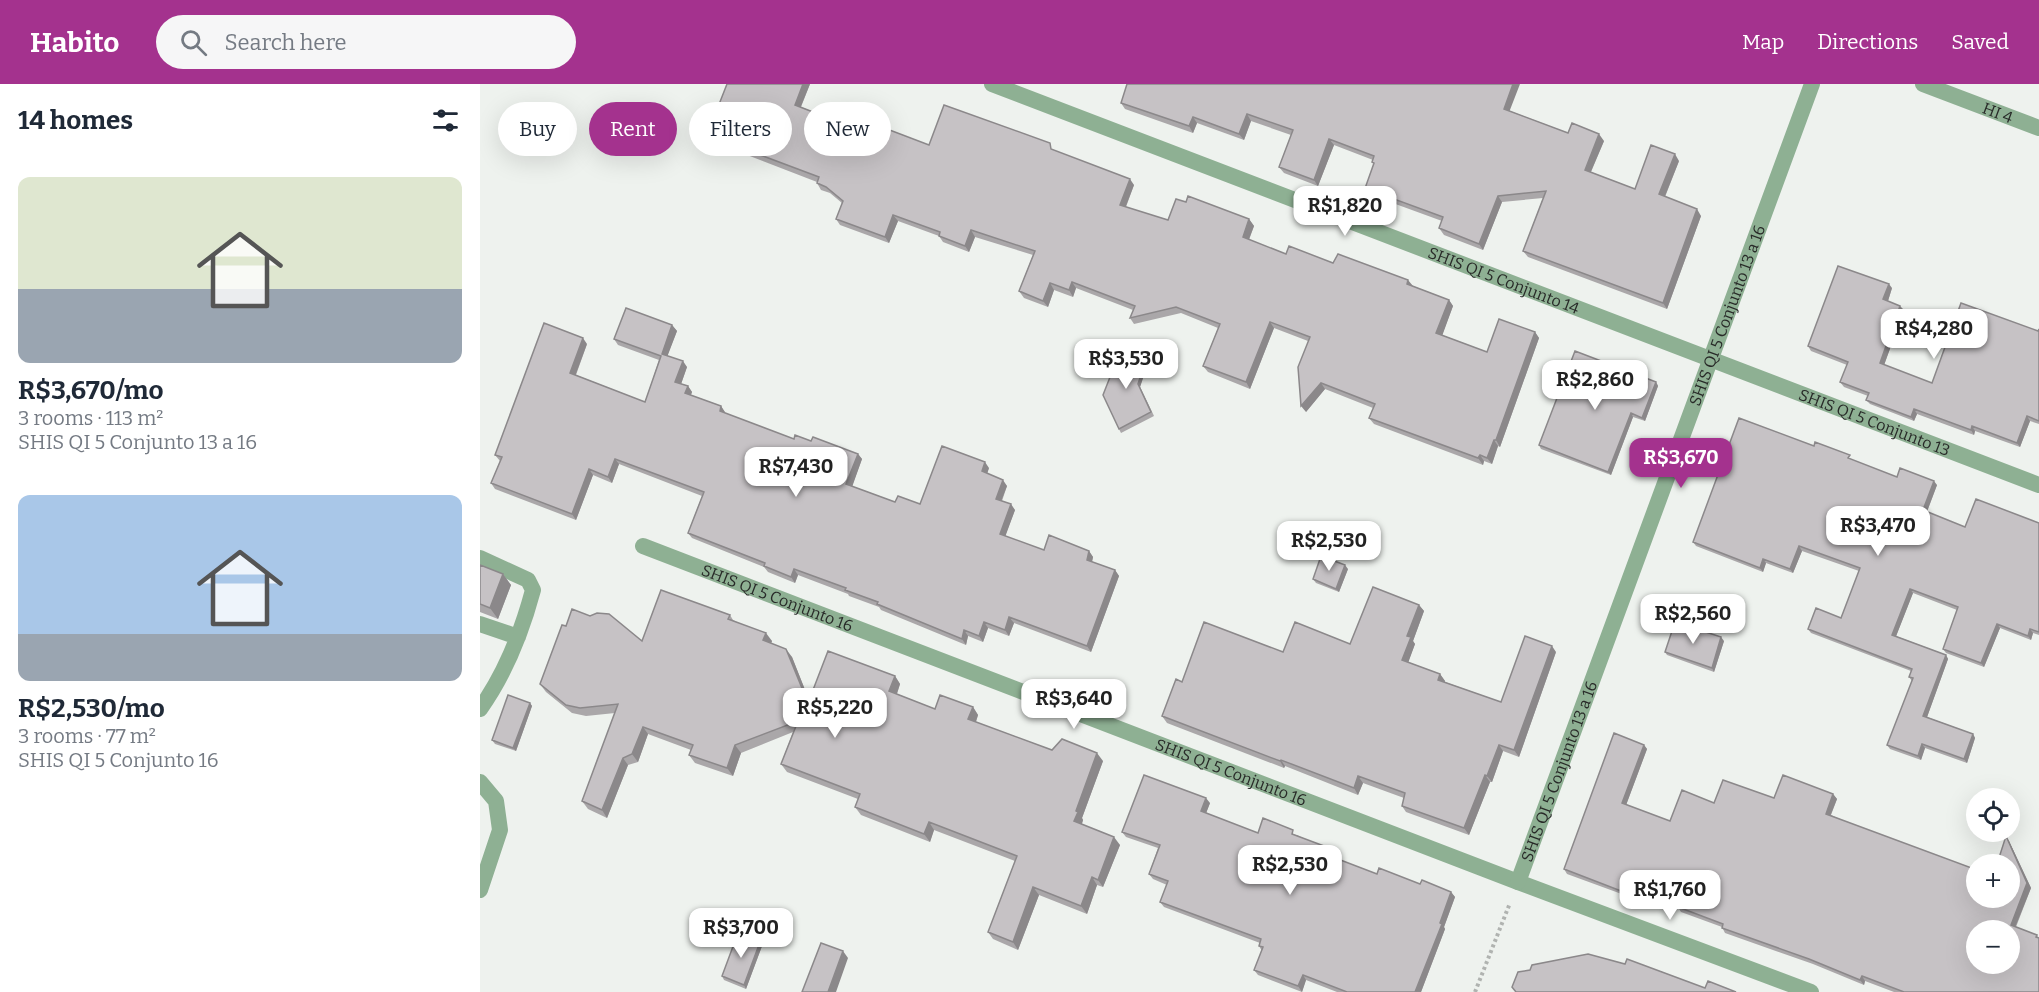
<!DOCTYPE html>
<html lang="en">
<head>
<meta charset="utf-8">
<style>
	:root { --surface:#fff; --page:#f6f6f7; --text:#1f2937; --muted:#747a83; --accent:#a4328e }
	body { margin:0; font-family:Bitter,serif; background:var(--page); color:var(--text); height:100vh; display:flex; flex-direction:column; font-size:22px; white-space:nowrap }
	* { box-sizing:border-box; margin:0 }
	p { font-size:20px; color:var(--muted) }
	.icon { flex:none; width:33px; height:33px; fill:none; stroke:currentColor; stroke-width:2; stroke-linecap:round; stroke-linejoin:round }
	.map { position:relative; flex:1; overflow:hidden }
	.drawer { display:flex; flex-direction:column; background:var(--surface); width:480px }
	.drawer>* { flex:none }
	.banner { position:absolute; left:18px; top:18px; width:570px; height:54px; display:flex; gap:12px }
	.tools { position:absolute; left:1486px; top:704px; display:grid; gap:12px }
	.tools a { display:grid; place-items:center; width:54px; height:54px; border-radius:50%; background:var(--surface); box-shadow:0 6px 24px #0002; font-size:30px }
	.price { position:absolute; translate:-50% -51px; padding:0 14px; border-radius:12px; background:#fff; color:#222; font-size:20px; line-height:39px; filter:drop-shadow(0 2px 3px #0008) }
	.price::after { content:''; position:absolute; left:50%; top:36px; width:18px; height:14px; margin-left:-9px; background:inherit; clip-path:polygon(0 0,100% 0,50% 100%) }
	.price.current { background:var(--accent); color:#fff }
	ul { padding:0; list-style:none }
	li { display:grid; align-content:center; gap:12px; height:318px; padding:0 18px }
	li span { display:grid; place-items:center; height:186px; border-radius:12px; color:#555 }
	li>.icon { margin-inline-start:auto }
	span .icon { width:108px; height:108px; fill:#fffc; stroke-width:1 }
	li b { font-size:26px }
	h2 { display:flex; justify-content:space-between; align-items:center; height:72px; padding:0 18px; font-size:26px }
	.pill { padding:0 21px; border-radius:27px; background:var(--surface); box-shadow:0 6px 24px #0002; font-size:21px; line-height:54px }
	.pill.current { background:var(--accent); color:#fff }
	header { display:flex; align-items:center; gap:36px; box-sizing:border-box; height:84px; padding:0 30px; background:var(--accent); color:#fff }
	header strong { font-size:28px }
	nav { display:flex; gap:33px; margin-inline-start:auto; font-size:21px }
	.search { width:420px; height:54px; background:var(--page); display:flex; align-items:center; gap:15px; box-sizing:border-box; padding:0 21px; border-radius:33px; color:var(--muted); font-size:22px }
	main { display:flex; flex:1; min-height:0 }
	.map>svg:first-child { display:block }
	.lines { fill:none; stroke-linecap:round; stroke-linejoin:round }
	.path { stroke:#b0b3b0; stroke-width:4; stroke-dasharray:3 3; stroke-linecap:butt }
	.service { stroke:#8eb093; stroke-width:16 }
	.minor { stroke:#8eb093; stroke-width:16 }
	.tertiary { stroke:#8eb093; stroke-width:16 }
	.wall { fill:#aaa7a9 }
	.shaded-wall { fill:#8b888a }
	.building { fill:#c6c2c5; stroke:#8b888a; stroke-width:1.5; fill-rule:evenodd }
	.labels { text-anchor:middle; stroke-width:6; stroke-linejoin:round; paint-order:stroke }
	.street-label { font-size:16px; fill:#282a28; stroke:#fcfffd }
</style>
</head>
<body>
<header>
<strong>Habito</strong>
<div class="search"><svg class="icon" aria-label="search" viewBox="0 0 24 24"><circle cx="10" cy="10" r="6"/><path d="M15 15l6 6"/></svg>Search here</div>
<nav><a>Map</a><a>Directions</a><a>Saved</a></nav>
</header>
<main>
<section class="drawer">
<h2>14 homes<svg class="icon" aria-label="filters" viewBox="0 0 24 24"><path d="M4 7h16M4 17h16"/><circle cx="9" cy="7" r="2"/><circle cx="15" cy="17" r="2"/></svg></h2>
<ul>
<li><span style="background:linear-gradient(#dfe7d0 60%,#9aa5b1 0)"><svg class="icon" aria-label="home" viewBox="0 0 24 24"><path d="M3 11l9-7 9 7M6 9v11h12V9"/></svg></span><div><b>R$3,670/mo</b><p>3 rooms · 113 m²</p><p>SHIS QI 5 Conjunto 13 a 16</p></div></li>
<li><span style="background:linear-gradient(#a9c7e8 75%,#9aa5b1 0)"><svg class="icon" aria-label="home" viewBox="0 0 24 24"><path d="M3 11l9-7 9 7M6 9v11h12V9"/></svg></span><div><b>R$2,530/mo</b><p>3 rooms · 77 m²</p><p>SHIS QI 5 Conjunto 16</p></div></li>
</ul>
</section>
<div class="map">
<svg width="1559" height="908" viewBox="0 0 1559 908">
	<rect width="100%" height="100%" fill="#eef2ee"/>
	<g class="lines">
		<!-- path -->
		<path class="path" d="M995,908L1030,819"/>
		<!-- service -->
		<path class="service" d="M0,474L48,496L53,506C42,547 25,590 0,625
			M0,540L38,553
			M0,698L16,717L20,746L0,806"/>
		<!-- minor -->
		<g class="minor">
			<path id="s1" d="M512,0L1559,401"/>
			<path id="s2" d="M163,462L1038,798L1331,908"/>
			<path id="s3" d="M1038,798L1332,0"/>
		</g>
		<!-- tertiary -->
		<path class="tertiary" id="s4" d="M1443,0L1559,44"/>
	</g>
	<!-- wall -->
	<path class="wall" d="M247,0H330L321,23L382,47L449,61L574,66L654,101L646,123L688,136L769,135L774,142L769,156L806,170L853,179L933,202L969,216L973,222L962,251L1007,268L1055,248L1059,254L1020,363L1018,362L1012,380L1004,377L1003,381L894,340L889,334L893,324L845,305L826,328L828,257L794,244L770,305L728,288L723,282L738,244L701,229L654,240L650,234L653,226L596,204L593,213L574,206L568,223L544,214L539,207L553,171L495,153L489,168L463,158L459,152L418,137L409,159L360,141L356,135L362,119L350,109L341,106L337,99V98L231,57L227,51Z
		M641,19L1030,27L1088,49L1124,57L1111,88L1155,105L1199,77L1185,113L1221,132L1187,225L1048,173L1043,167L1063,114L1022,118L1003,166L964,151L959,144L962,137L910,118L903,123L887,116L883,110L894,80L892,78L893,76L854,61L838,102L804,89L799,83L811,51L771,37L764,56L717,39L713,49L645,25Z
		M1412,204L1408,217L1424,226L1404,281L1452,299L1558,247L1559,245V340L1550,337L1540,363L1495,347L1494,351L1437,330L1434,337L1390,320L1386,316L1388,312L1364,303L1360,298L1367,281L1331,267L1328,262Z
		M192,241L197,247L187,272L207,283L201,300L208,302L212,308L211,311L241,322L245,329L314,355L331,357L378,370L382,375L372,402L415,418L440,420L509,384L507,389L527,402L522,417L535,426L525,452L564,466L609,467L613,473L612,478L635,486L639,492L611,568L534,539L529,552L508,544L503,558L488,552L486,561L401,526L399,523L369,512L368,510L318,491L315,499L288,488L284,483L212,454L208,449L222,412L139,380L132,399L113,391L96,436L15,405L11,399L20,377L15,371L107,260L96,291L165,318L179,276L138,261L134,255Z
		M668,279L660,303L674,332L641,349L639,345Z
		M1176,298L1178,302L1165,337L1153,333L1131,391L1061,365L1059,361Z
		M1334,362L1417,393L1457,401L1447,428L1485,443L1559,439V551L1553,549L1551,556L1520,544L1504,583L1466,569L1463,565L1477,526L1433,509L1416,552L1466,571L1468,575L1447,633L1493,650L1495,654L1487,679L1445,664L1441,676L1410,665L1407,661L1432,597L1429,593L1431,587L1331,549L1328,545L1361,534L1379,487L1322,467L1313,489L1286,479L1283,488L1216,462L1213,458Z
		M0,481L23,490L31,501L18,535L0,528Z
		M868,485L859,508L836,499L833,495Z
		M939,521L944,527L933,557L935,560L928,578L960,590L965,597V598L1021,618L1076,568L1039,673L1023,667L1012,698H1010L989,751L926,728L922,722L924,714L883,699L878,711L805,682L804,684L687,639L682,632L702,598L803,568L870,560Z
		M250,531L253,536L292,557L291,559L312,573L329,616L415,592L420,600L417,610L455,625L493,623L498,631L496,638L572,666L623,677L602,734L603,736L602,740L640,761L623,803L617,801L607,830L559,811L538,866L513,855L508,848L535,777L454,746L450,758L381,731L375,723L378,715L307,688L301,680L313,648L261,669L253,692L215,679L209,671L211,666L168,650L158,678L148,681L127,734L108,725L102,717L135,629L106,632L92,629L66,608L60,600L162,557Z
		M1244,557L1234,588L1187,571L1185,568Z
		M50,619L52,622L36,667L15,660L12,656Z
		M1164,661L1167,665L1146,721L1190,737L1234,719L1353,710L1357,715L1351,731L1530,813L1529,757L1551,804L1536,843L1557,851L1559,854V908H1414L1385,897L1384,901L1333,880L1245,849L1242,843L1201,828L1198,823L1199,820L1162,806L1158,816L1087,790L1084,785Z
		M730,719L726,729L778,749L817,751L856,771L855,774L897,790L971,808L975,813L964,843L965,845L941,908H857L826,896L822,908L778,891L774,886L782,867L779,862L780,859L684,823L680,818L687,801L673,795L669,790L678,764L646,753L642,748Z
		M280,858L282,862L266,905L244,896L242,892Z"/>
	<!-- shaded-wall -->
	<path class="shaded-wall" d="M323,0H330L319,27L315,21Z
		M1033,0H1040L1028,31L1024,25Z
		M767,30L771,37L764,56L759,50Z
		M713,33L717,39L713,49L709,42Z
		M1119,50L1124,57L1109,92L1105,86Z
		M849,55L854,61L838,102L834,96Z
		M1195,70L1199,77L1183,117L1179,110Z
		M650,95L654,101L644,127L640,121Z
		M1018,112L1022,118L1003,166L999,160Z
		M1217,125L1221,132L1187,225L1183,219Z
		M413,131L418,137L409,159L405,153Z
		M769,135L774,142L767,160L763,153Z
		M491,146L495,153L489,168L485,162Z
		M928,196L933,202L927,200Z
		M592,198L596,204L593,213L589,206Z
		M570,199L574,206L568,223L563,217Z
		M1409,200L1412,204L1407,220L1403,215Z
		M969,216L973,222L961,255L956,249Z
		M1420,222L1424,226L1403,284L1400,279Z
		M790,238L794,244L770,305L766,298Z
		M192,241L197,247L186,276L182,270Z
		M1055,248L1059,254L1020,363L1016,356Z
		M103,254L107,260L94,295L90,289Z
		M666,275L668,279L660,303L674,332L658,300Z
		M203,277L207,283L200,303L195,298Z
		M1176,298L1178,302L1165,337L1162,334Z
		M841,299L845,305L826,328L821,322Z
		M208,302L212,308L209,315L205,309Z
		M241,322L245,328L244,333L240,327Z
		M1434,325L1437,330L1434,337L1431,333Z
		M1151,329L1153,333L1131,391L1128,388Z
		M1547,332L1550,337L1540,363L1537,359Z
		M1492,342L1495,347L1494,351L1491,346Z
		M1014,356L1018,362L1012,380L1007,374Z
		M378,370L382,375L371,406L366,400Z
		M1000,371L1004,377L1003,381L998,374Z
		M135,375L139,380L132,399L128,393Z
		M505,378L509,384L506,393L502,387Z
		M109,385L113,391L96,436L92,430Z
		M523,396L527,402L520,420L516,415Z
		M1454,397L1457,401L1446,430L1443,426Z
		M531,420L535,426L524,456L520,450Z
		M1319,462L1322,467L1313,489L1310,485Z
		M609,467L613,473L611,482L607,476Z
		M1283,475L1286,479L1283,488L1280,484Z
		M865,481L868,485L859,508L856,505Z
		M314,485L318,491L315,499L311,493Z
		M635,486L639,492L611,568L607,562Z
		M23,490L31,501L18,535L10,524Z
		M1430,505L1433,509L1415,555L1412,551Z
		M939,521L944,527L933,557L935,560L927,582L922,576L927,552Z
		M529,533L534,539L529,552L525,546Z
		M504,538L508,544L503,558L499,552Z
		M1517,540L1520,544L1504,583L1501,579Z
		M1550,545L1553,549L1551,556L1548,552Z
		M484,546L488,552L486,561L482,555Z
		M286,549L292,557L289,564L283,556Z
		M1241,553L1244,557L1234,588L1232,584Z
		M1072,562L1076,568L1039,673L1034,666Z
		M306,565L312,573L333,626L328,619Z
		M1466,571L1468,575L1446,636L1443,632Z
		M960,590L965,597L963,602L958,596Z
		M415,592L420,600L415,615L409,607Z
		M50,619L52,622L36,667L33,664Z
		M493,623L498,631L494,643L488,635Z
		M163,643L168,650L158,678L152,670Z
		M1493,650L1495,654L1487,679L1484,675Z
		M1442,660L1445,664L1441,676L1438,672Z
		M255,661L261,669L253,692L247,684Z
		M1019,661L1023,667L1012,698L1007,692Z
		M1164,661L1167,665L1145,724L1142,719Z
		M617,669L623,677L602,734L603,736L600,745L594,737L596,727Z
		M143,674L148,681L127,734L122,726Z
		M801,676L805,682L804,684L800,677Z
		M1005,691L1010,698L989,751L984,744Z
		M878,692L883,699L878,711L874,704Z
		M1353,710L1357,715L1349,735L1346,730Z
		M726,714L730,719L725,732L721,727Z
		M449,738L454,746L450,758L444,750Z
		M1526,752L1529,757L1551,804L1534,846L1531,841Z
		M634,753L640,761L623,803L618,796Z
		M852,765L856,771L854,777L850,772Z
		M612,793L617,801L607,830L601,822Z
		M1158,801L1162,806L1158,816L1154,812Z
		M553,803L559,811L538,866L533,858Z
		M971,808L975,813L964,843L965,845L941,908H935L960,839Z
		M280,858L282,862L266,905L264,901Z
		M363,867L368,874L356,908H348Z
		M823,891L826,896L822,908L818,902Z
		M1382,892L1385,897L1384,901L1380,896Z"/>
	<!-- building -->
	<path class="building" d="M247,0H323L315,21L382,47L386,37L449,61L464,21L570,59L571,65L650,95L640,121L688,136L696,115L706,118L708,112L769,135L763,153L806,170L809,162L853,179L858,170L928,196L927,200L969,216L956,249L1007,268L1019,235L1055,248L1016,356H1014L1007,374L1000,371L998,374L889,334L895,320L841,299L821,322L818,283L830,253L790,238L766,298L723,282L740,240L696,223L650,234L655,222L592,198L589,206L570,199L563,217L539,207L555,167L491,146L485,162L459,152L460,148L413,131L405,153L356,135L363,117L346,103L337,99L339,93L227,51Z
		M647,0H1033L1024,25L1088,49L1092,39L1119,50L1105,86L1155,105L1171,61L1195,70L1179,110L1217,125L1183,219L1043,167L1066,107L1018,112L999,160L959,144L963,133L906,112L899,116L883,110L894,79L892,78L894,72L849,55L834,96L799,83L813,46L767,30L759,50L713,33L709,42L641,19Z
		M1358,182L1409,200L1403,215L1420,222L1400,279L1452,299L1481,219L1558,247L1559,245V337L1547,332L1537,359L1492,342L1491,346L1434,325L1431,333L1386,316L1389,309L1360,298L1368,278L1328,262Z
		M146,224L192,241L182,270L203,277L195,298L208,302L205,309L241,322L240,327L314,355L315,351L331,357L333,353L378,370L366,400L415,418L418,412L440,420L462,362L505,378L502,387L523,396L516,415L531,420L520,450L564,466L569,451L609,467L607,476L635,486L607,562L529,533L525,546L504,538L499,552L484,546L482,555L397,520L398,518L365,506L366,504L314,485L311,493L284,482L285,479L208,449L224,408L135,375L128,393L109,385L92,430L11,399L22,373L15,371L64,239L103,254L90,289L165,318L181,272L134,255Z
		M641,265L666,275L658,300L671,328L639,345L623,311Z
		M1095,267L1176,298L1162,334L1151,329L1128,388L1059,361Z
		M1259,334L1334,362L1335,358L1370,371L1368,374L1417,393L1420,384L1454,397L1443,426L1485,443L1496,415L1559,439V548L1550,545L1548,552L1517,540L1501,579L1463,565L1478,523L1430,505L1412,551L1466,571L1443,632L1493,650L1484,675L1442,660L1438,672L1407,661L1433,594L1429,593L1432,585L1328,545L1336,524L1361,534L1380,484L1319,462L1310,485L1283,475L1280,484L1213,458Z
		M841,472L865,481L856,505L833,495Z
		M0,481L23,490L10,524L0,520Z
		M893,503L939,521L927,552L931,553L922,576L960,590L958,596L1021,618L1045,552L1072,562L1034,666L1019,661L1007,692L1005,691L984,744L922,722L925,709L878,692L874,704L801,676L800,677L682,632L696,595L702,598L724,538L803,568L815,538L870,560Z
		M181,506L250,531L248,535L286,549L283,556L306,565L328,619L348,567L415,592L409,607L455,625L460,611L493,623L488,635L572,666L582,655L617,669L596,727L598,728L594,737L634,753L618,796L612,793L601,822L553,803L533,858L508,848L537,772L449,738L444,750L375,723L380,710L301,680L318,637L255,661L247,684L209,671L213,661L163,643L152,670L143,674L122,726L102,717L138,620L100,624L86,621L60,600L82,541L86,542L92,525L110,532L117,529L129,530L162,557Z
		M1195,538L1241,553L1232,584L1185,568Z
		M28,611L50,619L33,664L12,656Z
		M1134,649L1164,661L1142,719L1190,737L1202,706L1234,719L1243,696L1294,714L1303,691L1353,710L1346,730L1497,786V813H1530V780H1517L1526,752L1547,799L1531,841L1557,851L1556,853L1559,854V908H1424L1382,892L1380,896L1329,875L1242,844L1243,840L1198,823L1200,817L1158,801L1154,812L1084,785ZM1497,846H1530V879H1497Z
		M664,691L726,714L721,727L778,749L783,734L813,746L812,750L852,765L850,772L897,790L899,784L940,800L942,796L971,808L960,839L962,840L935,908H867L823,891L818,902L774,886L783,863L779,862L781,855L680,818L688,797L669,790L680,761L642,748Z
		M258,849L280,858L264,901L242,892Z
		M341,859L363,867L348,908H322Z
		M1108,870L1145,880L1147,875L1225,904L1228,897L1256,908H1036L1032,903L1038,888L1050,886L1052,881Z"/>
	<g class="labels">
		<!-- street labels -->
		<g class="street-label">
			<text dy="6" stroke="none"><textPath href="#s4" startOffset="80">HI 4</textPath></text>
			<text dy="6" stroke="none"><textPath href="#s1" startOffset="548">SHIS QI 5 Conjunto 14</textPath></text>
			<text dy="6" stroke="none"><textPath href="#s3" startOffset="604">SHIS QI 5 Conjunto 13 a 16</textPath></text>
			<text dy="6" stroke="none"><textPath href="#s1" startOffset="945">SHIS QI 5 Conjunto 13</textPath></text>
			<text dy="6" stroke="none"><textPath href="#s2" startOffset="144">SHIS QI 5 Conjunto 16</textPath></text>
			<text dy="6" stroke="none"><textPath href="#s3" startOffset="118">SHIS QI 5 Conjunto 13 a 16</textPath></text>
			<text dy="6" stroke="none"><textPath href="#s2" startOffset="630">SHIS QI 5 Conjunto 16</textPath></text>
		</g>
	</g>
</svg>
<div class="tools">
<a><svg class="icon" aria-label="locate" viewBox="0 0 24 24"><circle cx="12" cy="12" r="6"/><path d="M12 2v4M12 18v4M2 12h4M18 12h4"/></svg></a>
<a>+</a>
<a>−</a>
</div>
<b class="price" style="left:865px;top:153px">R$1,820</b>
<b class="price" style="left:1454px;top:276px">R$4,280</b>
<b class="price" style="left:646px;top:306px">R$3,530</b>
<b class="price" style="left:1115px;top:327px">R$2,860</b>
<b class="price current" style="left:1201px;top:405px">R$3,670</b>
<b class="price" style="left:316px;top:414px">R$7,430</b>
<b class="price" style="left:1398px;top:473px">R$3,470</b>
<b class="price" style="left:849px;top:488px">R$2,530</b>
<b class="price" style="left:1213px;top:561px">R$2,560</b>
<b class="price" style="left:594px;top:646px">R$3,640</b>
<b class="price" style="left:355px;top:655px">R$5,220</b>
<b class="price" style="left:810px;top:812px">R$2,530</b>
<b class="price" style="left:1190px;top:837px">R$1,760</b>
<b class="price" style="left:261px;top:875px">R$3,700</b>
<div class="banner">
<a class="pill">Buy</a>
<a class="pill current">Rent</a>
<a class="pill">Filters</a>
<a class="pill">New</a>
</div>
</div>
</main>
</body>
</html>
